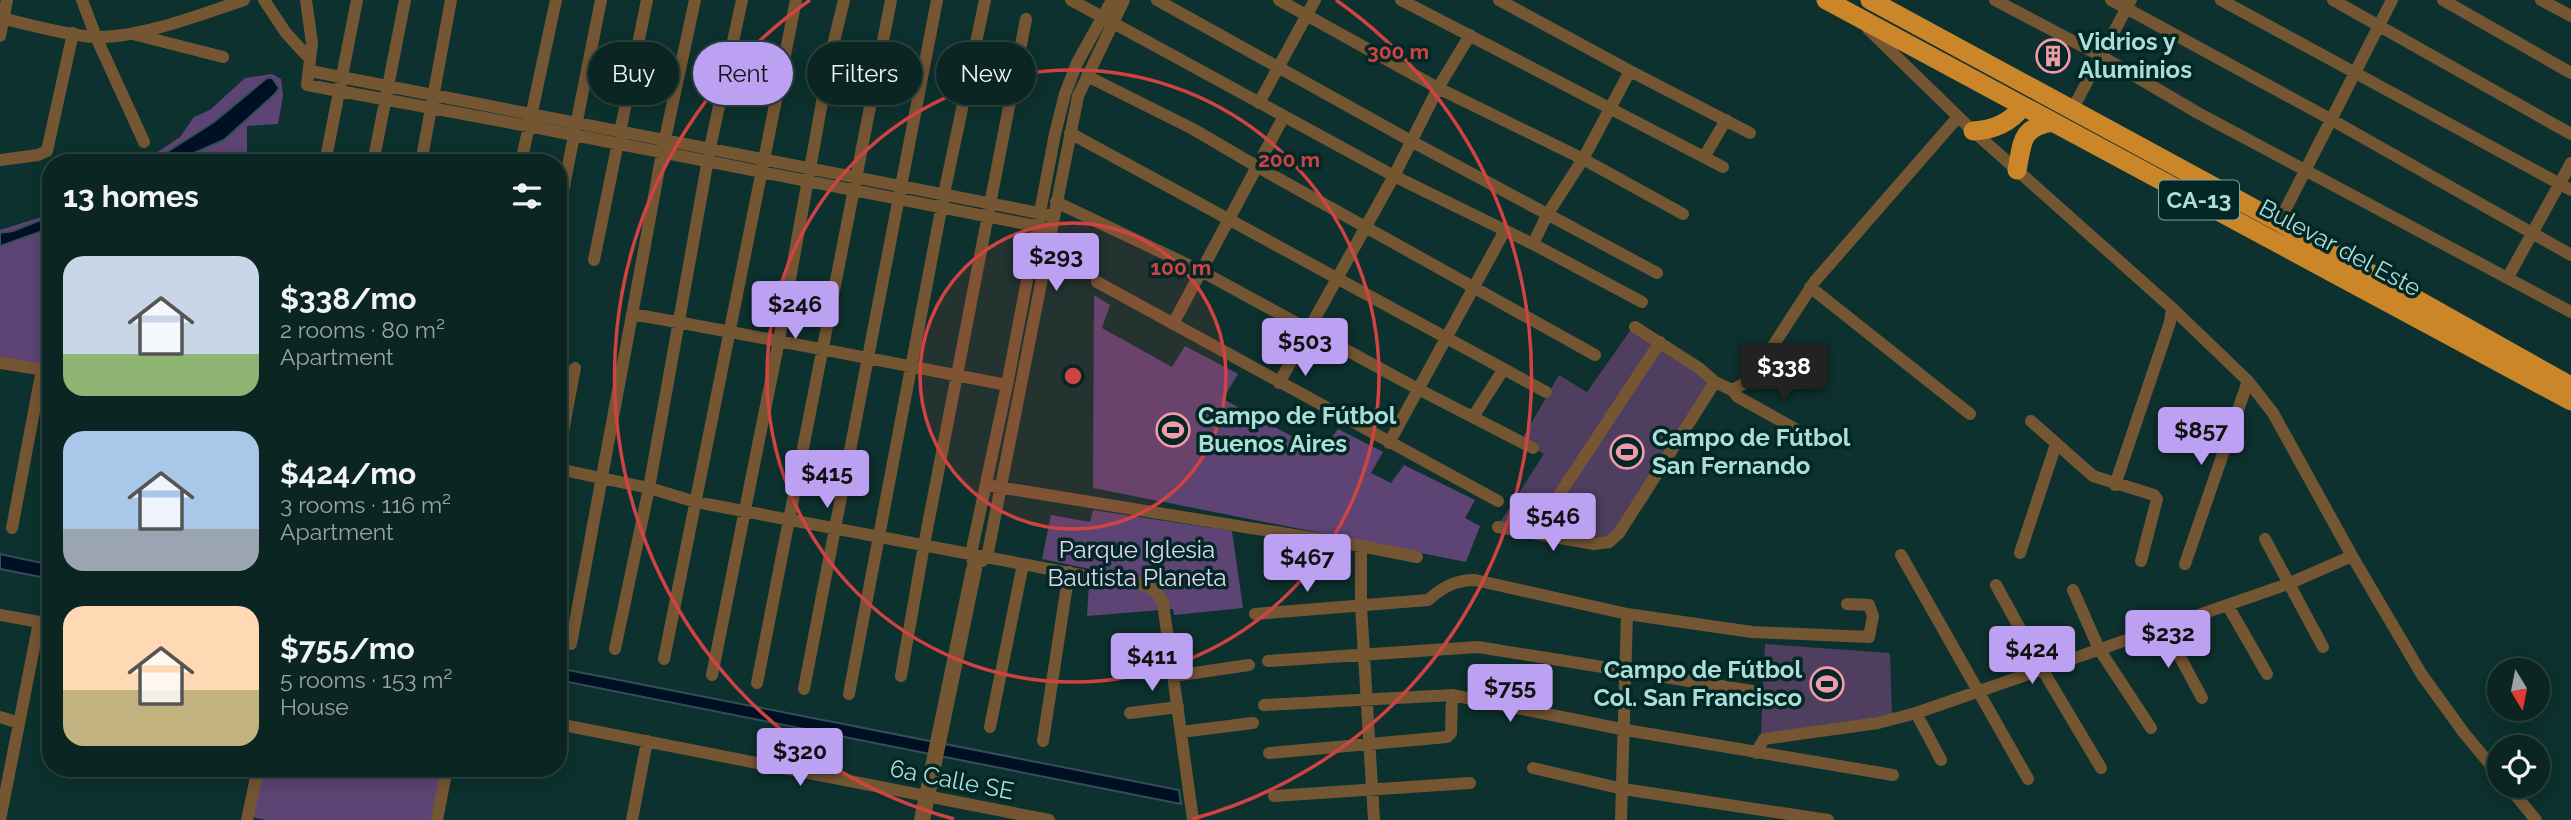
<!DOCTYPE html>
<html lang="en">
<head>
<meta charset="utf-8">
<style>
	:root { --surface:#0a2522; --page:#18312f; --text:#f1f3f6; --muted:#99a5a5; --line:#2a4240; --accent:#bca0f2 }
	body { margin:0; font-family:Raleway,sans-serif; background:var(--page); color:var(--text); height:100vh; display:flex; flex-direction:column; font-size:26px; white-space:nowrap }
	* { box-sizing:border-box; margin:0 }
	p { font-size:23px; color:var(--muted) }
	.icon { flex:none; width:38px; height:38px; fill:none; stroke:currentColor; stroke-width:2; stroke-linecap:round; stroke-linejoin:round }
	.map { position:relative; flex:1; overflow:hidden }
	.drawer { position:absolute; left:42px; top:154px; width:525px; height:623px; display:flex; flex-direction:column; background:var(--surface); border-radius:28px; box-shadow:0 4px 18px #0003,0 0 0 2px var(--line) }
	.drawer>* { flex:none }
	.guide { position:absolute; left:588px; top:42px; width:665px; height:63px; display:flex; gap:14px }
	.needle { width:46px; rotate:170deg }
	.controls { position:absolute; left:2487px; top:658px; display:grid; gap:14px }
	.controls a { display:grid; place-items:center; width:63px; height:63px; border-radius:50%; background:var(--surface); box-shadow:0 4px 18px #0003,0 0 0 2px var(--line); font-size:35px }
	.price { position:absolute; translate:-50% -60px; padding:0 16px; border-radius:7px; background:var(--accent); color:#111; font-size:23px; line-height:46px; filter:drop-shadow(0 2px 4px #0008) }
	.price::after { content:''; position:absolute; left:50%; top:42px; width:21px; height:16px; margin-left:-10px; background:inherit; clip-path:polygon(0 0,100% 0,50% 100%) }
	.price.selected { background:#222; color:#fff }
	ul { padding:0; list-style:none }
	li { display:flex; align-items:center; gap:21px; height:175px; padding:0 21px }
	li span { display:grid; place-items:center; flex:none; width:196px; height:140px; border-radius:21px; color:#555 }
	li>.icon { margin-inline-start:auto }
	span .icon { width:84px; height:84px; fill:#fffc; stroke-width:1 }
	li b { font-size:30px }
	h2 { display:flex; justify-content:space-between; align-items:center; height:84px; padding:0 21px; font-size:30px }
	.pill { padding:0 24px; border-radius:32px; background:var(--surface); box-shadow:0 4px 18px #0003,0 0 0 2px var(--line); font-size:24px; line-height:63px }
	.pill.selected { background:var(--accent); color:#111 }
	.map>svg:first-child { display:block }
	.green { fill:#4f3e5f }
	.forest { fill:#5d4474 }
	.water { fill:#001024; stroke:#344e5a; stroke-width:2 }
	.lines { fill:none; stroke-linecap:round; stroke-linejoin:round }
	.minor { stroke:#755633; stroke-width:12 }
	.tertiary { stroke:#755633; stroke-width:16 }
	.trunk { stroke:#cc862a; stroke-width:19 }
	.ring { fill:none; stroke:#d04342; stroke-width:3.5 }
	.labels { text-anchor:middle; stroke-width:7; stroke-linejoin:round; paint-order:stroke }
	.shield { fill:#022725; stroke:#79a7a2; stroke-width:2 }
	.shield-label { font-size:23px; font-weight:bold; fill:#acded8 }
	.poi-label { font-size:24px; font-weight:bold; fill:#acded8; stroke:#022725; text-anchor:start }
	.street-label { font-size:24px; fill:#acded8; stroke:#022725 }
	.park-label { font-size:24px; fill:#e4d4f4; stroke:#022725 }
	.centre { fill:#d04342; stroke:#022725; stroke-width:3.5 }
	.ring-label { font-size:21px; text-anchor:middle; font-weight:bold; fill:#d04342; stroke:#022725; stroke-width:7; stroke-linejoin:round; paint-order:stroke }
</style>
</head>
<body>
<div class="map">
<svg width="2571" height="820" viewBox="0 0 2571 820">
	<rect width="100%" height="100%" fill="#0d312e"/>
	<!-- green -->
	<path class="green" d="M1637,321L1722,381L1645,504L1610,549L1499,524L1544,454L1521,441L1559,375L1587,392Z
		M1765,644L1890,653L1892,715L1761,734Z"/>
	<!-- forest -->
	<path class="forest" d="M272,74L281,79L283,96L278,124L247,126V163H141L180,137L194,117L210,110L245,78Z
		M51,214V368L0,358V230Z
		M1094,295L1110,305L1102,328L1172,367L1185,346L1238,374L1223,399L1321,452L1338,429L1383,452L1371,473L1391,483L1404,465L1475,500L1465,518L1480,526L1466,562L1093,488Z
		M1093,510L1232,531L1243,608L1174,615L1173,609L1087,616L1090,569L1042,559L1051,515L1090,522Z
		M261,768H443L432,820H267L252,817Z"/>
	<!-- water -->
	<path class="water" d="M267,78H272L279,88L275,94L224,140L171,163H150L214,122Z
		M51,216V228L0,246V233L13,231Z
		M0,554L51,565V579L0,569Z
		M558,668L1179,790L1181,804L558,680Z"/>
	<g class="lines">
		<!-- minor -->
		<path class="minor" d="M82,0L96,37L144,142
			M264,0L286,33L309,58
			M306,0L312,43L307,85L528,126L1051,229
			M1071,0L1394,176L1533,244L1642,302
			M1157,0L1411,141L1657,273
			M1279,0L1438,88L1583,159L1683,214
			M1401,0L1723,167
			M1499,0L1630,71L1750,133
			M1995,0L2101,56L2198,113L2571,312
			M2111,0L2332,120L2571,255
			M2221,0L2571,190
			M2333,0L2571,134
			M2443,0L2571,73
			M2541,0L2571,16
			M0,18C29,24 68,36 96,37C141,38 202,14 244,0
			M1868,29L1973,131L2172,308L2248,381L2273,413L2352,556L2422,675L2464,733L2499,775
			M133,34L223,57
			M0,36L7,0
			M310,71L1054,216
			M1087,76L1193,129L1256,166L1595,355
			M1259,103L1315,0
			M2072,110L2131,0
			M1070,133L1546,392
			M1704,157L1726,120
			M0,160L38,155L47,151L73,33
			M325,163L357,0
			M373,163L405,0
			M421,163L451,0
			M521,163L556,0
			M1056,202L1201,271L1418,389L1533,448
			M558,216L601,0
			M2279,222L2392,0
			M1533,244L1547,215L1583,159L1630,71
			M594,260L647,0
			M2508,277L2571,163
			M1097,282L1498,501
			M1810,287L1970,414
			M632,314C757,336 882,361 1007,385
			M1173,324L1284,116
			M1635,327L1699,368L1715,382L1732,390L1747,382L1756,372L1815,281L1958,117
			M0,363L51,371
			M1279,383L1394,176L1438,88L1470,35
			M1732,390L1738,397L1815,440
			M1473,417L1503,370
			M2031,421L2093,476L2154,495L2157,499L2141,561
			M1389,443L1505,230
			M558,458L575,368
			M558,469L649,488L696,502L1091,577C1115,581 1153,577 1163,603L1193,820
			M986,485L1361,546V606L1374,820
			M2115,485L2170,322L2172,308
			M1498,527L1594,544L1609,542L1619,533L1715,382
			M12,528L42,369
			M1534,533L1660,342
			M2265,539L2323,647
			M1361,546L1417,557
			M2020,553L2056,444
			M1901,555L2028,779
			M982,561L987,557L1078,96L1124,0
			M973,562L971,554L1007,385L1055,134L1065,94L1077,63L1112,0
			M2185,564L2248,381
			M1996,585L2042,669L2101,768
			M2073,590L2099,649L2151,728
			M2228,606L2267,674
			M1255,614L1428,600C1443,587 1455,580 1475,580L1627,614L1752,632L1869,637L1873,616L1869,605L1847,604
			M0,615L51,624
			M2164,627L2202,698
			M571,644L662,153L695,0
			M615,649L649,488L710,148L742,0
			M1123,654L1170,647
			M664,659L796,0
			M1268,661L1478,647L1752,691
			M712,675L779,340L830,58L844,0
			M901,676L924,545L1026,19
			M1174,676L1249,665
			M757,683L891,0
			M804,689L937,0
			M849,694L944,194L985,0
			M1264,705L1452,695L1626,730L1893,775
			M1130,713L1178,707
			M1916,713L1941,760
			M0,717L19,723
			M558,724L1049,820
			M990,727L1023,564
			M1181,732L1253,723
			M1043,741L1069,572
			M1269,753L1447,737L1451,733L1452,695
			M1756,753L1764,739L1878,723L1916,713L2288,584L2352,556
			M1533,768L1623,789L1828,820
			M2508,786L2536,820
			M1274,796L1470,783
			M0,820L39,622
			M247,820L258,768
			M437,820L447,768
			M632,820L647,741
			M1621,820L1627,614"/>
		<!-- tertiary -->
		<path class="tertiary" d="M922,820L974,569"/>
		<!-- trunk -->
		<path class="trunk" d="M1826,0L2571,401
			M1870,0L2279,222L2567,384
			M1973,131C1993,130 2010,123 2022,107
			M2017,170C2023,141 2020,128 2053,122"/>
	</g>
	<!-- distance rings -->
	<circle cx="1073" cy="376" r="153" fill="#d04342" fill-opacity=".12"/>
	<g class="ring">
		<circle cx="1073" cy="376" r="153"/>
		<circle cx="1073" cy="376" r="306"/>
		<path d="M954 819A459 459 0 0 1 810 0M1336 0A459 459 0 0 1 1192 819"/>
	</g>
	<!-- icons -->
	<defs>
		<symbol id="building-ring" viewBox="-11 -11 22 22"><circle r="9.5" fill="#022725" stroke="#f39aab" stroke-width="1.5"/><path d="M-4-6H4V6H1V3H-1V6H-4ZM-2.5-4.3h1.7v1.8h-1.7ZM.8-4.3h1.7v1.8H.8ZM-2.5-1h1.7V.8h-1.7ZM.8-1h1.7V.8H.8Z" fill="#f39aab"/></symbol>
		<symbol id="stadium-ring" viewBox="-11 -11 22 22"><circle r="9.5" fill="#022725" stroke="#f39aab" stroke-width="1.5"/><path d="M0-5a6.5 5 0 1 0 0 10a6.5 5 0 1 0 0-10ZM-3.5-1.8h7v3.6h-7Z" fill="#f39aab"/></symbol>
	</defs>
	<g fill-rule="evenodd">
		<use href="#building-ring" x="2034" y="37" width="38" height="38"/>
		<use href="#stadium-ring" x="1154" y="411" width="38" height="38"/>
		<use href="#stadium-ring" x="1608" y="433" width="38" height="38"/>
		<use href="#stadium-ring" x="1808" y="665" width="38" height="38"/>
	</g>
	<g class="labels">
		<!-- shield labels -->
		<rect class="shield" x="2159" y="180.5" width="80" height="39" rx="5"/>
		<g class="shield-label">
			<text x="2199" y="208">CA-13</text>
		</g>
		<!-- poi labels -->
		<g class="poi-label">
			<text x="2078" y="50">Vidrios y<tspan x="2078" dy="28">Aluminios</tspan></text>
			<text x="1198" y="424">Campo de Fútbol<tspan x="1198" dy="28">Buenos Aires</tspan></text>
			<text x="1652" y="446">Campo de Fútbol<tspan x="1652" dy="28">San Fernando</tspan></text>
			<text x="1802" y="678" text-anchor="end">Campo de Fútbol<tspan x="1802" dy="28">Col. San Francisco</tspan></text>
		</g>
		<!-- street labels -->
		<g class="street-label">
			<text transform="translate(2340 248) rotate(28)" y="8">Bulevar del Este</text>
			<text transform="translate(952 780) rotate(11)" y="8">6a Calle SE</text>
		</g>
		<!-- park labels -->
		<g class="park-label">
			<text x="1137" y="558">Parque Iglesia<tspan x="1137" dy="28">Bautista Planeta</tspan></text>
		</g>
	</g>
	<circle cx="1073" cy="376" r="10" class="centre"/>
	<g class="ring-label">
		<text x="1398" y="59">300 m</text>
		<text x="1289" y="167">200 m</text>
		<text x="1181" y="275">100 m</text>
	</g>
</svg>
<div class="controls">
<a><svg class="needle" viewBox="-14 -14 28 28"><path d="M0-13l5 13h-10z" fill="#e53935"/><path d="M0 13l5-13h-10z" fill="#99a5a5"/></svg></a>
<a><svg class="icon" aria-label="locate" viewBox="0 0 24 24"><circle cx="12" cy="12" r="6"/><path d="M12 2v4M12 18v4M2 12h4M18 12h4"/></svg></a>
</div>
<b class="price" style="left:1056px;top:293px">$293</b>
<b class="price" style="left:795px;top:341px">$246</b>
<b class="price" style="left:1305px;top:378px">$503</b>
<b class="price selected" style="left:1784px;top:403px">$338</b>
<b class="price" style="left:2201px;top:467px">$857</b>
<b class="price" style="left:827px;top:510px">$415</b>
<b class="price" style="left:1553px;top:553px">$546</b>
<b class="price" style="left:1307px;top:594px">$467</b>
<b class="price" style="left:2168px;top:670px">$232</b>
<b class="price" style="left:2032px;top:686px">$424</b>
<b class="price" style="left:1152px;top:693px">$411</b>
<b class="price" style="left:1510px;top:724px">$755</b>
<b class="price" style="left:800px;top:788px">$320</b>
<div class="guide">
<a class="pill">Buy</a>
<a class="pill selected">Rent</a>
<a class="pill">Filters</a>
<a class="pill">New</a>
</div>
<section class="drawer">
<h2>13 homes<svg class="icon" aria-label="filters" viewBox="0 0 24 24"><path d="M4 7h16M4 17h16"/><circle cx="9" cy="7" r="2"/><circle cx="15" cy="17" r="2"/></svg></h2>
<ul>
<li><span style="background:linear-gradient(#c9d6e8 70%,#8fb573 0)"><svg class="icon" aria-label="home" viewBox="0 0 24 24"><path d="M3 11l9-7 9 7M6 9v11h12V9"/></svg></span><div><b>$338/mo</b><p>2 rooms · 80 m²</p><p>Apartment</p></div></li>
<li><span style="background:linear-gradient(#a9c7e8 70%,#9aa5b1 0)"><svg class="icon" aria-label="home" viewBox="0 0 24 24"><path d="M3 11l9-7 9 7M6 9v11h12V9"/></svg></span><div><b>$424/mo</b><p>3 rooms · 116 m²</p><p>Apartment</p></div></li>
<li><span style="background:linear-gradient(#ffd9b3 60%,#c2b280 0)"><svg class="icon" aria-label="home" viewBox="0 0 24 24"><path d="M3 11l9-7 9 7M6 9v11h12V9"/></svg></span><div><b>$755/mo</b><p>5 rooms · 153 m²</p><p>House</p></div></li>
</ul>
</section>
</div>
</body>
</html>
